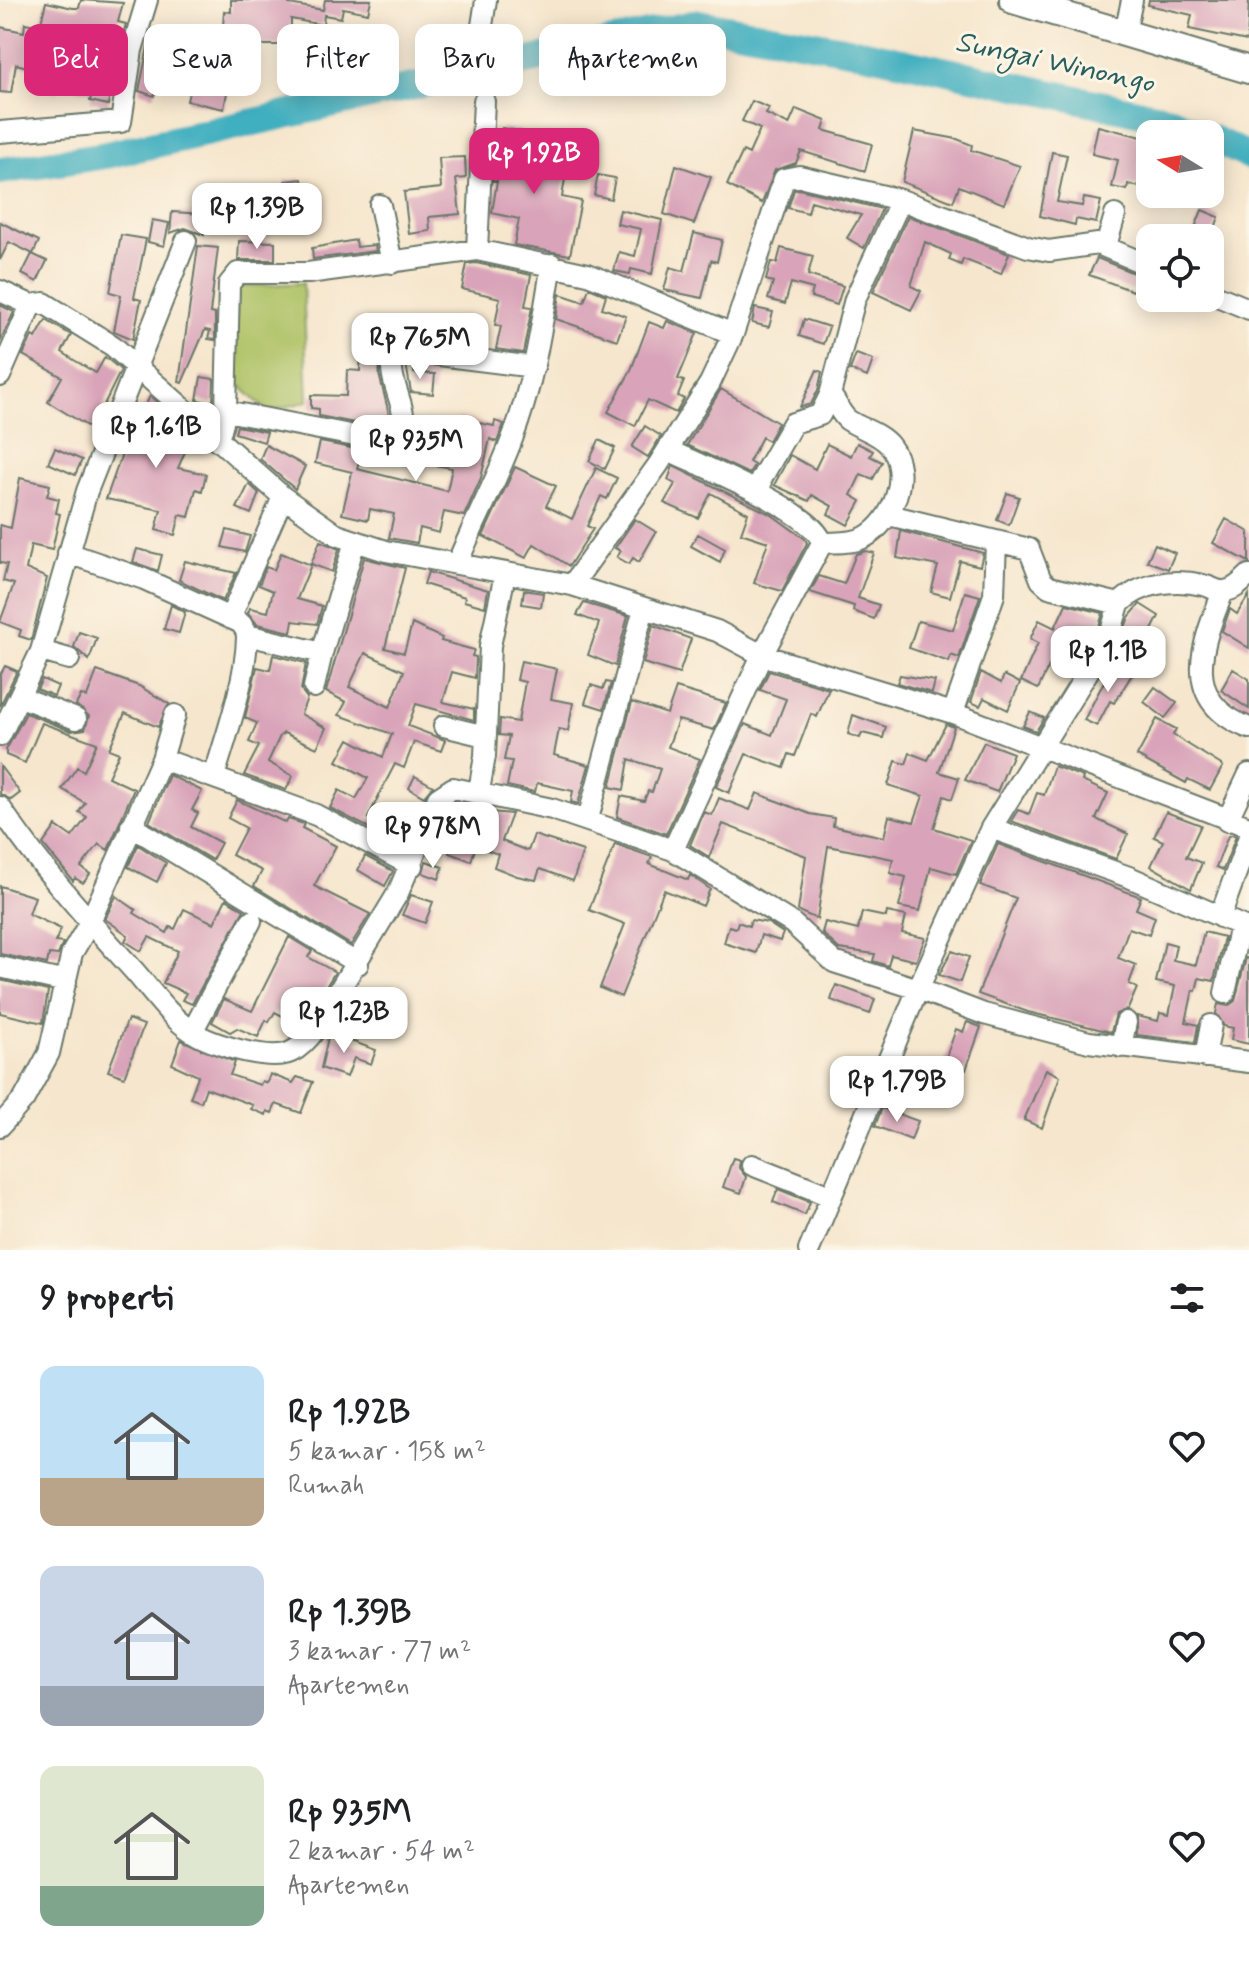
<!DOCTYPE html>
<html lang="id">
<head>
<meta charset="utf-8">
<style>
	:root { --surface:#fff; --page:#f2f2f2; --text:#202124; --muted:#757577; --accent:#db2777 }
	body { margin:0; font-family:Mynerve,sans-serif; background:var(--page); color:var(--text); height:100vh; display:flex; flex-direction:column; font-size:30px; white-space:nowrap }
	* { box-sizing:border-box; margin:0 }
	p { font-size:26px; color:var(--muted) }
	.icon { flex:none; width:44px; height:44px; fill:none; stroke:currentColor; stroke-width:2; stroke-linecap:round; stroke-linejoin:round }
	.map { position:relative; height:1250px; overflow:hidden }
	.details { display:flex; flex-direction:column; background:var(--surface); flex:1 }
	.details>* { flex:none }
	.hud { position:absolute; left:24px; top:24px; width:800px; height:72px; display:flex; gap:16px }
	.needle { width:52px; rotate:281deg }
	.fabs { position:absolute; left:1136px; top:120px; display:grid; gap:16px }
	.fabs a { display:grid; place-items:center; width:88px; height:88px; border-radius:16px; background:var(--surface); box-shadow:0 4px 20px #0003; font-size:40px }
	.price { position:absolute; translate:-50% -68px; padding:0 18px; border-radius:16px; background:#fff; color:#222; font-size:26px; line-height:52px; filter:drop-shadow(0 2px 4px #0008) }
	.price::after { content:''; position:absolute; left:50%; top:48px; width:24px; height:18px; margin-left:-12px; background:inherit; clip-path:polygon(0 0,100% 0,50% 100%) }
	.price.selected { background:var(--accent); color:#fff }
	ul { padding:0; list-style:none }
	li { display:flex; align-items:center; gap:24px; height:200px; padding:0 40px }
	li span { display:grid; place-items:center; flex:none; width:224px; height:160px; border-radius:16px; color:#555 }
	li>.icon { margin-inline-start:auto }
	span .icon { width:96px; height:96px; fill:#fffc; stroke-width:1 }
	li b { font-size:34px }
	h2 { display:flex; justify-content:space-between; align-items:center; height:96px; padding:0 40px; font-size:34px }
	.tag { padding:0 28px; border-radius:16px; background:var(--surface); box-shadow:0 4px 20px #0003; font-size:28px; line-height:72px }
	.tag.selected { background:var(--accent); color:#fff }
	.map>svg:first-child { display:block }
	.green { fill:#aec266; stroke:#66804d; stroke-width:2 }
	.lines { fill:none; stroke-linecap:round; stroke-linejoin:round }
	.river { stroke:#41afbf; stroke-width:28 }
	.building { fill:#d9a4b9; fill-rule:evenodd }
	.minor-casing { stroke:#6a786a; stroke-width:24 }
	.major-casing { stroke:#6a786a; stroke-width:30 }
	.minor { stroke:#fff; stroke-width:20 }
	.major { stroke:#fff; stroke-width:26 }
	.labels { text-anchor:middle; stroke-width:6; stroke-linejoin:round; paint-order:stroke }
	.water-label { font-size:30px; font-style:italic; fill:#295f5e; stroke:#fcf5e5 }
</style>
</head>
<body>
<div class="map">
<svg width="1249" height="1250" viewBox="0 0 1249 1250">
	<rect width="100%" height="100%" fill="#fcf5e5"/>
	<filter id="ink" filterUnits="userSpaceOnUse"><feTurbulence type="fractalNoise" baseFrequency=".0125" numOctaves="2"/><feDisplacementMap in="SourceGraphic" scale="16" xChannelSelector="R" yChannelSelector="G"/><feConvolveMatrix kernelMatrix="1 2 1 2 8 2 1 2 1" color-interpolation-filters="sRGB"/></filter>
	<filter id="wash" filterUnits="userSpaceOnUse"><feTurbulence type="fractalNoise" baseFrequency=".006" numOctaves="4" result="noise"/><feDisplacementMap in="SourceGraphic" scale="32" xChannelSelector="R" yChannelSelector="G"/><feGaussianBlur stdDeviation="1.8" result="paint"/><feColorMatrix in="noise" values="0 0 0 0 0 0 0 0 0 0 0 0 0 0 0 0 0 1.4 0 .05"/><feComposite in="paint" operator="in"/></filter>
	<g filter="url(#wash)">
		<rect width="100%" height="100%" fill="#f6e6cd"/>
		<!-- green -->
		<path class="green" d="M303,283L308,401L268,412L234,380L237,287Z"/>
		<g class="lines">
			<!-- river -->
			<path class="river" d="M1210,138L1249,156
				M0,171L106,155L698,23L860,52L1169,119L1202,134"/>
		</g>
		<g id="blocks">
			<!-- building -->
			<path class="building" d="M81,0L123,3L118,22L126,24L122,38L101,33L97,58L117,62L108,105L90,101L92,92L59,86L58,92L38,88L42,71L16,64L11,93L0,92V27L24,32L25,23L40,26L46,2L73,8H79Z
				M231,0H289V4L323,10L325,0H371L368,13L343,8L341,18L324,15L323,25L291,19V45H252L253,63L233,64L231,28L223,27L224,11L231,12Z
				M1149,0H1249L1247,41L1189,29L1192,15L1148,5Z
				M150,37L172,43L162,69H151L161,73L154,96L139,91Z
				M192,79L228,87L224,109L187,101Z
				M752,101L769,108L766,114L789,125L796,109L826,121L823,130L872,144L865,171L801,151L796,163L775,170L762,203L727,185L743,151L749,154L760,129L742,121Z
				M1098,126L1146,138L1139,169L1147,171L1143,188L1128,184L1127,190L1112,187L1118,160L1092,154Z
				M502,128L533,134L527,161L551,165L552,158L568,161L562,197L581,201L570,255L514,245L519,219L492,213L497,181H493L494,172Z
				M914,131L957,139L972,145L971,150L1020,166L1004,204L959,186L953,202L902,182Z
				M1052,152L1067,155L1057,202L1082,206L1084,198L1101,201L1096,223L1076,219L1075,225L1040,216Z
				M465,157L466,178L456,179L460,214L429,217L430,231L409,234L404,192L441,188L439,158Z
				M676,165L711,177L694,224L664,214Z
				M598,175L615,178L611,199L594,195Z
				M302,179L304,194L287,196L285,181Z
				M799,189L882,209L864,248L847,238L861,215L811,201L808,213L788,208L794,190Z
				M620,210L662,220L652,274L631,269L630,274L614,271L619,252L635,256L641,229L617,224Z
				M1202,210L1219,217L1211,238H1191Z
				M172,212L205,214L204,235L185,228L170,233Z
				M908,216L1009,254L1001,274L963,259L961,265L949,260L951,254L925,242L911,286L921,291L911,310L873,292Z
				M152,220L169,223L164,246L148,242Z
				M0,222L39,241L33,254L9,242L0,260Z
				M694,233L722,240L717,262L711,260L702,298L664,290L670,267L684,271Z
				M121,235L146,239L134,298L141,300L133,339L114,331L121,295L110,292Z
				M356,240L357,247L375,245L376,251L313,259L312,248Z
				M239,241L275,242V260H238Z
				M198,246L218,248L210,313L215,314V340L208,339L210,331L205,330L182,383L179,382Z
				M781,248L813,256L808,275L843,286L837,305L811,297L813,289L791,283L785,304L768,299L773,282L766,280L771,262L777,263Z
				M32,254L47,261L37,282L22,274Z
				M1097,258L1141,276L1133,291L1089,275Z
				M476,263L531,275L525,306L532,307L523,353L496,349L501,326L495,325L500,298L462,289L467,264Z
				M589,288L606,295L602,308L626,316L617,340L556,319L560,294L584,302Z
				M0,305L14,312L0,342Z
				M755,308L773,312L769,327L752,323Z
				M804,319L829,327L823,344L799,336Z
				M46,320L71,335L62,352L74,360L96,373L105,357L121,370L92,429L48,402L62,377L23,355L32,336L36,338Z
				M667,321L697,333L678,379L684,381L678,396L684,399L676,413L648,400L635,426L608,412L631,370L649,322L664,328Z
				M446,323L477,329L475,346L431,341L433,325L446,327Z
				M361,351H382L379,374L391,422L385,429L319,416V409L311,408V395L346,396L347,370L360,371Z
				M856,354L873,360L867,377L850,370Z
				M406,364L415,365L414,373L435,374L433,394L411,392Z
				M817,370L822,372L818,390L811,404L800,407Z
				M201,377L214,379L213,403L197,400Z
				M721,389L778,423L768,441L762,437L749,462L754,465L749,474L687,445Z
				M150,396L169,413L162,427L190,440L178,468L206,474L202,491L196,489L189,517L180,515L175,535L156,530L161,510L106,499L124,448Z
				M459,419L494,426L495,421L504,424L497,442L490,439L481,478L464,516L444,512L439,533L420,528L417,543L389,538L394,514L370,509L368,520L342,514L352,472L315,463L320,442L361,450L357,469L447,491L452,468L435,465L439,448L453,451Z
				M237,426L267,432L264,442L235,433Z
				M645,426L661,436L648,457L632,447Z
				M599,440L615,448L605,469L589,461Z
				M857,443L873,451L870,456L882,462L873,479L861,474L851,495L861,501L848,525L828,514L832,506L812,495L809,501L774,485L790,455L815,469L827,444L851,456Z
				M266,445L305,466L295,489L260,459Z
				M55,448L82,460L75,475L48,463Z
				M673,466L772,515L805,539L807,543L782,591L754,583L768,542L741,533L748,513L711,493L698,518L664,503L675,484L668,480Z
				M515,467L556,486L546,506L572,519L596,468L617,478L607,499L601,496L587,526L593,529L569,566L534,544L526,558L483,536Z
				M20,478L50,485L47,496L59,499L56,513L60,514L52,550L31,545L26,569L47,578L31,640L19,636L21,630L0,622L14,584L3,581L7,564L0,563V525L11,528Z
				M249,484L259,493L251,514L237,508Z
				M1007,493L1019,497L1009,525L997,520Z
				M635,519L656,532L639,562L633,558L629,564L617,557L621,551L615,548Z
				M1226,519L1249,532V562L1213,543Z
				M227,530L250,536L245,552L222,547Z
				M901,531L983,553L980,566L960,561L950,597L931,592L938,566L897,558Z
				M698,534L725,549L720,562L691,546Z
				M320,541L339,549L332,572L311,564Z
				M1155,544L1175,553L1168,569L1147,561Z
				M137,549L162,555L158,571L133,562Z
				M866,551L874,553L858,598L879,605L874,619L853,611L854,606L810,592L819,576L844,584L856,554Z
				M281,553L311,565L297,599L322,606L317,624L293,621L291,632L257,624L248,613L250,608L268,612L273,591L259,585L266,567L274,570Z
				M364,558L405,568L385,648L404,653L412,624L442,638L441,641L474,650L472,656L476,657L475,678L452,672L443,702L474,709V720L416,704L408,726L445,740L441,751L414,742L404,768L395,764L381,791L368,818L375,821L371,829L330,808L339,790L356,799L368,778L337,761L349,739L383,757L392,734L339,715L346,702L326,692ZM365,653L404,671L390,707L349,687Z
				M185,561L236,573L223,601L179,580Z
				M428,572L488,590L485,607L464,601L465,597L424,584Z
				M524,590L543,593L541,607L522,604Z
				M965,592L980,596L959,658L951,655L949,662L909,648L918,621L953,630Z
				M1249,595V648L1222,631L1230,609L1237,614Z
				M584,603L628,616L615,666L588,655L599,623L577,615Z
				M1066,604L1103,613L1097,633L1090,643L1069,633L1060,653L1056,651L1038,689L1021,681L1038,643L1030,639L1039,620L1055,628Z
				M1140,604L1159,616L1146,642L1137,636L1127,654L1117,649L1129,617Z
				M171,605L185,612L179,633L164,629Z
				M653,625L691,639L679,674L643,663Z
				M79,632L97,638L89,660L74,647Z
				M273,655L306,663L301,690L307,698L301,714L326,728L317,748L284,733L280,736L268,762L293,776L286,790L244,775L259,746L249,742L257,723L245,718L257,667L270,670Z
				M521,661L557,669L551,699L573,703L568,731L559,729L554,755L589,765L578,804L571,802L573,791L537,783L535,792L507,786L512,761L504,760L509,736L499,735L500,719L518,722L525,682L517,680Z
				M1118,664L1133,673L1114,703L1110,701L1097,726L1084,720L1106,678L1109,680Z
				M5,666L17,671L0,706V675Z
				M1233,669L1249,679V709L1221,690Z
				M97,671L139,686L169,704L158,727L125,713L109,749L119,753L108,777L134,789L108,850L99,844L81,867L90,874L83,883L75,878L73,881L43,844L56,826L72,837L87,817L79,812L85,803L62,789L77,767L84,771L97,743L42,723L25,763L6,755V750L26,713L71,731L85,729L89,716L76,705L81,695L87,697Z
				M769,671L829,689L817,717L811,714L795,756L789,754L784,768L746,754L729,793L716,787L745,724L772,735L786,699L760,690Z
				M981,672L1001,683L1004,675L1020,683L1008,710L984,698L980,706L971,702Z
				M900,675L935,681L932,693L897,683Z
				M42,679L58,686L54,696L37,689Z
				M606,682L611,683L604,709L585,703L591,685L603,689Z
				M1155,687L1177,703L1165,718L1144,702Z
				M676,688L726,703L714,730L678,720L668,747L700,759L666,834L617,817L621,796L644,801L648,791L652,792L660,769L629,759L624,790L610,787L632,702L667,714Z
				M1030,712L1044,718L1036,731L1023,726Z
				M853,715L886,727L883,738L862,733L860,738L848,734Z
				M1157,719L1176,729L1173,735L1223,766L1210,790L1188,779L1186,783L1137,756Z
				M946,724L954,727L939,772L959,778L952,799L944,796L934,828L971,840L956,874L931,867L920,911L899,907L906,877L890,873L893,859L828,846L817,919L798,911L806,856L723,824L709,857L690,845L704,812L712,815L719,798L750,810L757,793L810,814L834,818L833,826L884,837L889,816L914,822L923,796L888,785L896,761L906,764L910,753L928,760Z
				M984,742L1013,753L997,792L965,780Z
				M0,766L20,793L11,800L0,794Z
				M1054,766L1083,777L1082,781L1108,793L1096,819L1128,834L1116,859L1011,821L1018,810L1029,814L1037,793L1044,795Z
				M169,775L202,791L192,810L198,813L191,827L221,843L212,860L149,822Z
				M415,776L433,786L424,797L409,788Z
				M237,800L286,823L288,819L304,824L302,828L336,846L314,886L370,914L351,945L254,886L262,871L232,855L246,828L228,818Z
				M467,809L489,817L490,812L512,814L502,841L528,851L534,835L583,851L573,881L540,869L536,880L517,876L494,867L498,854L476,846L471,861L449,853Z
				M1166,812L1201,825L1186,857L1202,863L1191,889L1151,866L1163,841L1154,837Z
				M1233,835L1236,836L1223,870L1216,867L1228,836Z
				M615,844L652,857L649,864L688,880L690,875L710,889L703,906L664,890L621,997L600,988L625,924L589,910Z
				M998,844L1141,897L1136,909L1155,917L1149,935L1129,928L1118,958L1136,965L1129,984L1137,988L1128,1009L1116,1014L1111,1032L1028,1012L978,994L1016,898L980,885Z
				M138,845L166,863L157,882L128,867Z
				M365,856L393,871L385,886L358,870Z
				M426,861L443,867L439,879L423,873Z
				M0,886L35,897L29,914L61,929L55,942L63,943L58,955L49,954L47,964L0,954Z
				M411,895L433,902L425,923L402,915Z
				M116,896L136,910L134,913L167,933L170,927L175,929L184,909L214,923L226,899L244,910L192,1004L182,1000L186,993L163,983L178,951L149,937L141,951L125,941L128,935L105,919Z
				M862,912L886,917L887,912L906,916L902,933L925,938L916,961L891,955L888,966L873,961L875,954L839,949L822,933L825,922L858,930Z
				M751,920L768,923L783,933L780,941L761,935L756,953L724,943L729,926L736,928L738,922L749,926Z
				M1204,932L1224,937L1214,981L1199,978L1196,991L1193,990L1186,1022L1198,1025L1195,1042L1137,1035V1016L1158,1021L1160,1013L1169,1015L1175,986L1156,982L1165,942L1176,945L1173,960L1196,965Z
				M289,937L312,951L308,957L335,972L314,1006L305,1001L294,1022L275,1012L269,1022L266,1020L258,1037L237,1028L230,1032L212,1022L224,999L252,1011Z
				M952,951L969,957L960,982L939,975Z
				M1246,958L1249,959V1044L1231,1040L1233,1028L1224,1026L1216,1013L1218,1004L1228,1006L1235,1001Z
				M0,980L48,991L43,1023L0,1013Z
				M836,985L875,999L870,1014L831,1000Z
				M128,1019L144,1025L124,1077L108,1071Z
				M967,1022L981,1027L966,1070L944,1063L956,1029L963,1032Z
				M329,1033L376,1050L371,1064L354,1058L347,1077L321,1068Z
				M181,1040L235,1062L230,1075L260,1085L262,1081L267,1083L270,1074L293,1083L297,1077L313,1082L301,1113L276,1104L272,1113L267,1111L266,1115L251,1109L253,1105L206,1088L201,1102L190,1098L198,1076L172,1064Z
				M1046,1069L1060,1076L1042,1128L1024,1120Z
				M882,1108L918,1121L911,1140L875,1126Z
				M733,1158L740,1160L739,1168L746,1177L741,1193L723,1187Z
				M778,1189L810,1202L805,1215L773,1202Z"/>
		</g>
	</g>
	<g filter="url(#ink)">
		<use href="#blocks" fill-opacity="0" stroke="#6a786a" stroke-width="2"/>
		<g class="lines">
			<defs>
				<path id="minor" d="M481,32L486,0
					M1125,33L1132,0
					M0,132L121,122L132,50L147,0
					M380,205L392,263
					M1106,246L1115,215
					M477,250L484,101
					M0,291L31,305L44,303L113,346L283,497L337,535L386,551L572,585L717,631L762,655L953,713L1249,827
					M1210,293L1249,309
					M0,376L31,305
					M226,411L391,443C427,424 374,374 399,350L534,367
					M218,441L226,411L229,284L238,273H308L477,250L588,274L733,334
					M668,450C699,465 816,512 822,543L762,655L673,850
					M760,493L761,479L793,423L820,415L830,395L855,299L901,200
					M889,515L1029,549L1041,580L1049,587L1119,604C1140,583 1173,578 1203,585C1209,586 1216,591 1222,591C1233,592 1242,582 1249,575
					M822,543C836,542 852,544 865,537C893,522 912,473 890,446C880,433 861,429 848,420C839,413 838,403 830,395
					M68,553L144,579L239,622C244,626 247,631 247,637C246,681 226,736 214,777
					M457,564C474,522 496,482 512,439C534,383 542,323 552,264
					M572,585L658,465L710,383L733,334L784,179L799,176L901,200L1028,247L1049,251L1098,244L1150,266
					M1223,592C1202,644 1179,701 1249,728
					M230,618L283,497
					M247,635L322,653L355,541
					M41,651L69,659
					M314,687L322,653
					M21,697L76,719
					M953,713L994,595L996,541
					M444,726L485,736
					M0,736L41,651L87,491L186,241
					M162,759L316,815L412,866
					M479,791L485,756L490,646L505,574
					M0,807C38,865 89,921 136,973C153,993 169,1016 191,1031C210,1044 269,1062 291,1052C302,1047 310,1037 317,1027L398,893L438,798L453,788L552,809L673,850L792,923L834,962L918,989L991,828L1109,638L1119,604
					M588,819L644,608
					M1227,821L1249,774
					M131,826L358,964
					M991,828L1129,877L1249,929
					M1220,917L1249,837
					M0,967L66,982
					M1225,993L1240,925
					M192,1032L251,921
					M1121,1047L1126,1022
					M1205,1057L1211,1025
					M0,1126L24,1099L49,1053L72,953L90,922L162,759L175,715
					M752,1165L830,1196
					M809,1250L918,989L984,1014L1089,1042L1249,1062"/>
				<path id="major" d="M1013,0L1249,70"/>
			</defs>
			<!-- minor casing -->
			<use href="#minor" class="minor-casing"/>
			<!-- major casing -->
			<use href="#major" class="major-casing"/>
			<!-- minor -->
			<use href="#minor" class="minor"/>
			<!-- major -->
			<use href="#major" class="major"/>
		</g>
	</g>
	<g class="labels">
		<!-- water labels -->
		<g class="water-label">
			<text transform="translate(1055 61) rotate(12)" y="10">Sungai Winongo</text>
		</g>
	</g>
</svg>
<div class="fabs">
<a><svg class="needle" viewBox="-14 -14 28 28"><path d="M0-13l5 13h-10z" fill="#e53935"/><path d="M0 13l5-13h-10z" fill="#757577"/></svg></a>
<a><svg class="icon" aria-label="locate" viewBox="0 0 24 24"><circle cx="12" cy="12" r="6"/><path d="M12 2v4M12 18v4M2 12h4M18 12h4"/></svg></a>
</div>
<b class="price selected" style="left:534px;top:196px">Rp 1.92B</b>
<b class="price" style="left:257px;top:251px">Rp 1.39B</b>
<b class="price" style="left:420px;top:381px">Rp 765M</b>
<b class="price" style="left:156px;top:470px">Rp 1.61B</b>
<b class="price" style="left:416px;top:483px">Rp 935M</b>
<b class="price" style="left:1108px;top:694px">Rp 1.1B</b>
<b class="price" style="left:433px;top:870px">Rp 978M</b>
<b class="price" style="left:344px;top:1055px">Rp 1.23B</b>
<b class="price" style="left:897px;top:1124px">Rp 1.79B</b>
<div class="hud">
<a class="tag selected">Beli</a>
<a class="tag">Sewa</a>
<a class="tag">Filter</a>
<a class="tag">Baru</a>
<a class="tag">Apartemen</a>
</div>
</div>
<section class="details">
<h2>9 properti<svg class="icon" aria-label="filters" viewBox="0 0 24 24"><path d="M4 7h16M4 17h16"/><circle cx="9" cy="7" r="2"/><circle cx="15" cy="17" r="2"/></svg></h2>
<ul>
<li><span style="background:linear-gradient(#bfe0f5 70%,#b9a48a 0)"><svg class="icon" aria-label="home" viewBox="0 0 24 24"><path d="M3 11l9-7 9 7M6 9v11h12V9"/></svg></span><div><b>Rp 1.92B</b><p>5 kamar · 158 m²</p><p>Rumah</p></div><svg class="icon" aria-label="heart" viewBox="0 0 24 24"><path d="M12 20l-8-8c-3-5 5-10 8-4 3-6 11-1 8 4z"/></svg></li>
<li><span style="background:linear-gradient(#c9d6e8 75%,#9aa5b1 0)"><svg class="icon" aria-label="home" viewBox="0 0 24 24"><path d="M3 11l9-7 9 7M6 9v11h12V9"/></svg></span><div><b>Rp 1.39B</b><p>3 kamar · 77 m²</p><p>Apartemen</p></div><svg class="icon" aria-label="heart" viewBox="0 0 24 24"><path d="M12 20l-8-8c-3-5 5-10 8-4 3-6 11-1 8 4z"/></svg></li>
<li><span style="background:linear-gradient(#dfe7d0 75%,#7fa58c 0)"><svg class="icon" aria-label="home" viewBox="0 0 24 24"><path d="M3 11l9-7 9 7M6 9v11h12V9"/></svg></span><div><b>Rp 935M</b><p>2 kamar · 54 m²</p><p>Apartemen</p></div><svg class="icon" aria-label="heart" viewBox="0 0 24 24"><path d="M12 20l-8-8c-3-5 5-10 8-4 3-6 11-1 8 4z"/></svg></li>
</ul>
</section>
</body>
</html>
